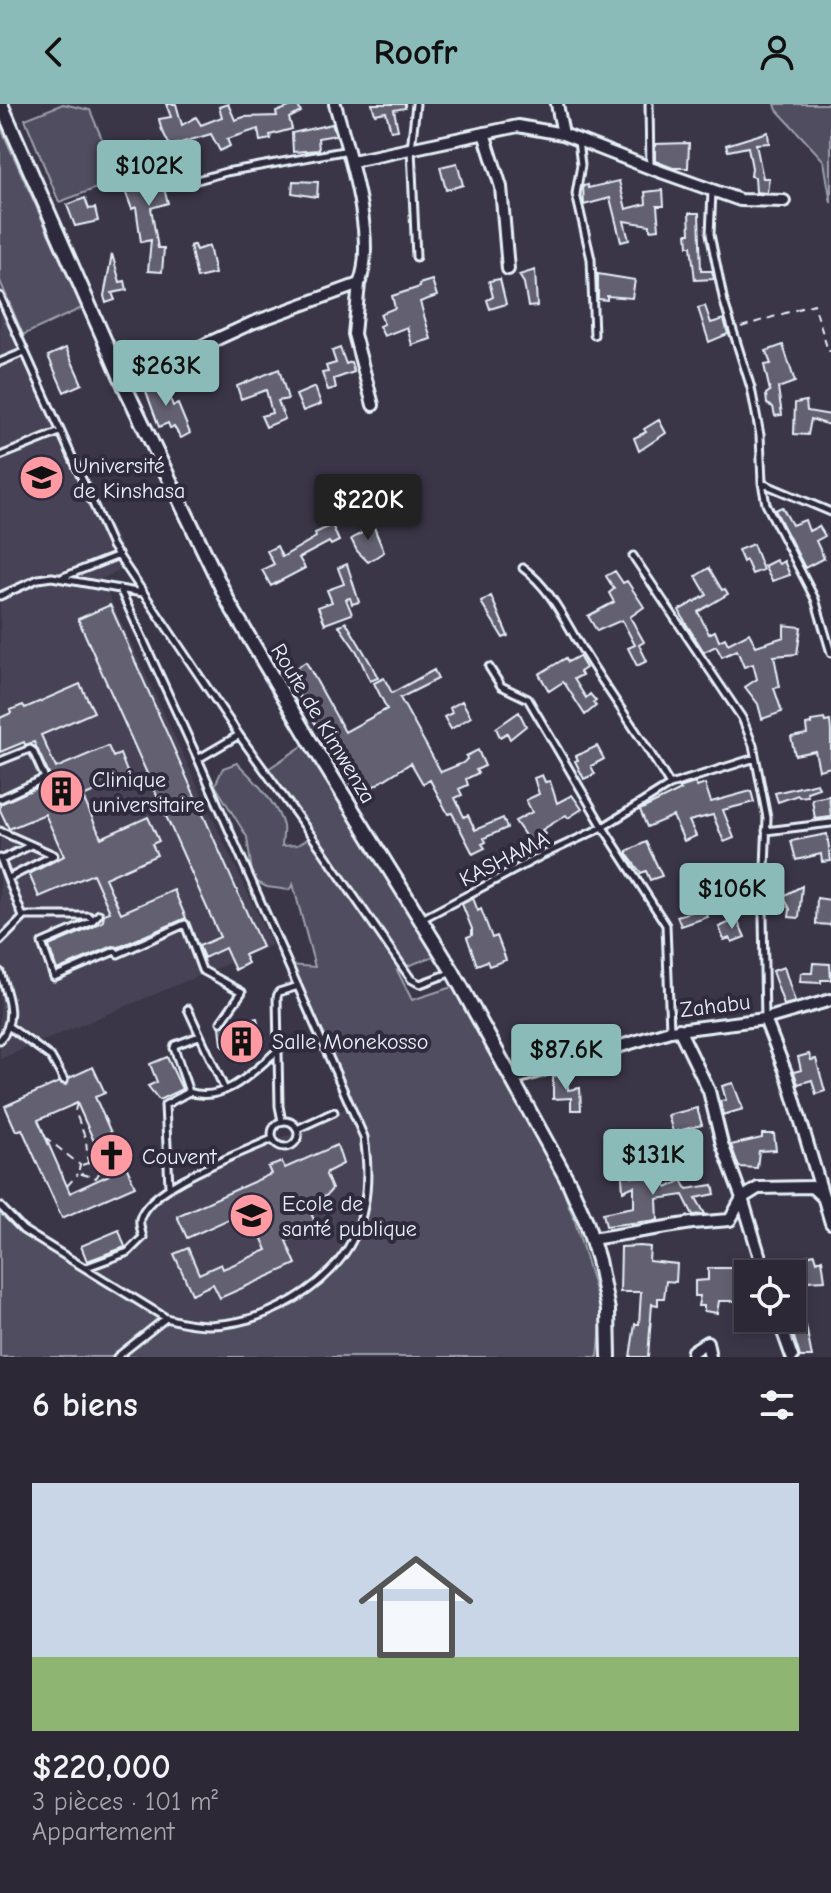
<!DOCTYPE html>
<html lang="fr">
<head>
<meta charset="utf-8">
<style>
	:root { --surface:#2c2836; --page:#34303e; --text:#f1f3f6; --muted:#a6a6ad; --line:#484451; --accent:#8bbbb9 }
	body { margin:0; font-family:"Comic Neue",sans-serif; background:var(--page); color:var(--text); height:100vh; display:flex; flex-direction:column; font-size:30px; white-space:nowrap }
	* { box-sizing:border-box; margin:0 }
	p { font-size:26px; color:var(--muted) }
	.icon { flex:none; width:44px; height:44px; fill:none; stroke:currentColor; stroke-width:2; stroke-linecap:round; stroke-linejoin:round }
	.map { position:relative; height:1253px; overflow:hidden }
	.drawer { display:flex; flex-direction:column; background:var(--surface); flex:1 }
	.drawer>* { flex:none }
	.buttons { position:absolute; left:734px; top:1156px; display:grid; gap:16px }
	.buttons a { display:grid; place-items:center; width:72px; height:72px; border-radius:0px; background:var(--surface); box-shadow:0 4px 12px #0003,0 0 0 2px var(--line); font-size:40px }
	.price { position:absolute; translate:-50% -68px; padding:0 18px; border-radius:8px; background:var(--accent); color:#111; font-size:26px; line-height:52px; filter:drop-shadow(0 2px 4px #0008) }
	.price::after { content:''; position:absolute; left:50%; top:48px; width:24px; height:18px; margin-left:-12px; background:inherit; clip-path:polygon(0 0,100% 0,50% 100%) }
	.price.on { background:#222; color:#fff }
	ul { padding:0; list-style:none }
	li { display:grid; align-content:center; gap:16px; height:424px; padding:0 32px }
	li+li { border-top:2px solid var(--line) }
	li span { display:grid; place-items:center; height:248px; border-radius:0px; color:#555 }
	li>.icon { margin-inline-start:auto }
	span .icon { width:144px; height:144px; fill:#fffc; stroke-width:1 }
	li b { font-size:34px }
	h2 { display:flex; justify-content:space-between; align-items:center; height:96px; padding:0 32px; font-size:34px }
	header { display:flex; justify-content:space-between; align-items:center; height:104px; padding:0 32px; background:var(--accent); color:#111; font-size:36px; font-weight:800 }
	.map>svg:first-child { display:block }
	.built { fill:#464354 }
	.green { fill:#504e5f; stroke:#9ca0ac; stroke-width:2 }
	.building { fill:#636171; stroke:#e8f1f8; stroke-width:2; fill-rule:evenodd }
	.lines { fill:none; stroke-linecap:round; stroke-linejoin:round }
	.service-casing { stroke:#e8f1f8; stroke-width:11 }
	.minor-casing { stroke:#e8f1f8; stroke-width:16 }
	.tertiary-casing { stroke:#e8f1f8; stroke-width:18 }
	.path { stroke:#e8f1f8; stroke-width:2; stroke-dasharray:8 6; stroke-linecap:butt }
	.service { stroke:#2f2a3d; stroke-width:5 }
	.minor { stroke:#2f2a3d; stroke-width:10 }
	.tertiary { stroke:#2f2a3d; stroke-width:12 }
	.labels { text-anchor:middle; stroke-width:8; stroke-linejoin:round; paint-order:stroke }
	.poi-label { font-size:22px; fill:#e8f1f8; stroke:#2f2a3d; text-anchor:start }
	.street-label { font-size:22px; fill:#e8f1f8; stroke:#2f2a3d }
</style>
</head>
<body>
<header><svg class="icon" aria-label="back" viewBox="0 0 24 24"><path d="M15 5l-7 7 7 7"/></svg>Roofr<svg class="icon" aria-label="person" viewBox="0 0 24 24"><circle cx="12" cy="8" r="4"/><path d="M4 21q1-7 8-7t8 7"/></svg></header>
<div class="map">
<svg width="831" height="1253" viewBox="0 0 831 1253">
	<rect width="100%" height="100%" fill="#3a3648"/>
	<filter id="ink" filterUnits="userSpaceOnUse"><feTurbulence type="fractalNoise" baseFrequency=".0125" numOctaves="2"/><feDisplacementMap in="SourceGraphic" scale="16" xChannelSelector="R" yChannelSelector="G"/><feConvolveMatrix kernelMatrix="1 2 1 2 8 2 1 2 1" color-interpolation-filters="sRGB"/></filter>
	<g filter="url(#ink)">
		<!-- built -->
		<path class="built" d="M0,195L60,328L131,461L101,475L272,841L0,955Z
			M350,1002L364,1033L368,1057L364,1097L354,1132L325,1171L285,1198L247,1215L209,1221L166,1214L86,1163L128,1148L142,1133L139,1118L143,1107L169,1082L272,1035L298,1029Z"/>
		<!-- green -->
		<path class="green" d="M63,0L90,6L119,76L59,98L25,15Z
			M775,0H831V99L824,57L777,6Z
			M0,22L82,204L23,231L0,177Z
			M310,637L437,851L397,866L412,896L455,882L548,1049L575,1117L602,1211L598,1253H0V1101L24,1126L166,1214C216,1226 251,1217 294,1192C352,1160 375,1101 364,1036C361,1019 350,1001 343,985C325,944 307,903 289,861L315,863L293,780L289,786L267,783L253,776L247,733L215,681L223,664L237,659C254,675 277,699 283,722C284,728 282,736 282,742L297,741L312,732L265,667Z"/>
		<!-- building -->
		<path class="building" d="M166,0H176L182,21L196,13L201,21L222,13L219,3L228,0L235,16L244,13L277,12L276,8L297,0L301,8L289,14L292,25L270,31L271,35L260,37L258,25L227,35L230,42L220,47L211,30L170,42L161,24L159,15L171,13Z
			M372,0H405V4L394,6L398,26L391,27L386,8L375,10Z
			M332,20L336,31L318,34L319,46L293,48L292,29Z
			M768,28L769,39L756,40L763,74H769L767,89L756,88L755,73L751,72L752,64L748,43L728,47L726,41Z
			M151,39L168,99L151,104L158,144H164L162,168L148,167L151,136L141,138L136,103L132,105L124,84L129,82L130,75L150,78L146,40Z
			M689,39L688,64H673L655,57V40Z
			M457,59L463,81L446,86L440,63Z
			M293,77L318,78L317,93L292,89Z
			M619,77L626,105L646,100L645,88L663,86L664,102H657L659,125L650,126V121L624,117L629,136L621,138L610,94L584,101L583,82L588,81V84Z
			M85,94L89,105L95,104L98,117L75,122L67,101Z
			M689,109H699L701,167H712L714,175L695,176L691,142H688L687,129H690Z
			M194,141L196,146L209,142L215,170L197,174L190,142Z
			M112,150L120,178L125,177L127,186L112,189L115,196L106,199L104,192Z
			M535,166L537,202L528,203L524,179L519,171Z
			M598,170L635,176L632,194L607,192V196L598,195Z
			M500,175L506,200L490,205L487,196L493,193L489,177Z
			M432,176L437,192L420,198L431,235L412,241L407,223L384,232L379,222L384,220L380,210L395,204L392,192L420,183L419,180Z
			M705,202L711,219L724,215L728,230L709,238L698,204Z
			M783,241L795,278L778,284L782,311L775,312L773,303L767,300L766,290L770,287L764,261L771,260L766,247Z
			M66,244L82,280L64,288L48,252Z
			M340,244L346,260L351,258L354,268L334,275L336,284L328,286L322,269L328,268L326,262L336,259L332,247Z
			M279,265L288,295L278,297L285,315L266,323L261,312L272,309L266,286L241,295L237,282Z
			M161,273L173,302L178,300L190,329L181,334L174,323L170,324L168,319L159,323L144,282Z
			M315,283L321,300L303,307L296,291Z
			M806,297L807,307L831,311V316L829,321L811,315L808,331L794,330L795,299Z
			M659,316L666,329L639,347L634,334L646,328L644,325Z
			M782,403L792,421L805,416L809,427L819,422L825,432L816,437L824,454L805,464L775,406Z
			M371,416L384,448L368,458L357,447L351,435L362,429L359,420Z
			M332,421L339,437L331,441L329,438L299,454L305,464L271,482L262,466L274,460L267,447L277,442L282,453L316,433L315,429Z
			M753,440L763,466L752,470L746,456L743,458L738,446Z
			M776,456L779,460L784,457L790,471L772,477L764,462Z
			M347,460L359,498L352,500L350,494L346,495L352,510L325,520L318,503L332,498L327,486L344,480L338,464Z
			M709,464L722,486L725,485L728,490L698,508L709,530L715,527L719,537L725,534L728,540L749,529L756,542L784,533V521L801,523L797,550L774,552L780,583L774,584L782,608L762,615L758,600L745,583L757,575L753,560L744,563L737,546L722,553L716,542L704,548L685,518L679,506L707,491L696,472Z
			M615,467L623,479L627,477L644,503L630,513L644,538L639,541L647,557L637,562L628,544L635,541L622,516L597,527L588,512L614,498L609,489L614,485L606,472Z
			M491,492L508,532L503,534L481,498Z
			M110,501L262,843L244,851L248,859L235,866L225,844L204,854L199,842L220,833L78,515Z
			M346,518L371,560L378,574L370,577L357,548L339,522Z
			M579,552L586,564L580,568L582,571L574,575L586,594L590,590L596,597L593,599L596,602L585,611L565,580L563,578L549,587L539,570L566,554L568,558Z
			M306,558L345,628L387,605L374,579L384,574L392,589L434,566L438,575L400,594L441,668L463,659L467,655L466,652L478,646L485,662L476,666L478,669L466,675L468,681L459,685L462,691L455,694L464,713L468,711L475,726L503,714L507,724L484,734L486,738L482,740L485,744L473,750L452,709L448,710L430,676L423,680L411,659L358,692L286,570Z
			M80,580L94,608L41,631L56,664L108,642L113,653L120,650L129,673L83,693L101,734L148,713L159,737L152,740L157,751L105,774L121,809L174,786L186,814L119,843L113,842L57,866L49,842L93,823L103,817L104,810L110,808L93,770L39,793L29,770L64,752L45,710L9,725L0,706V700L52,677L34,638L25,641L24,638L0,648V614L11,609L10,606L23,601L25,604Z
			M462,597L471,613L451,625L444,613L452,609L450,604Z
			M519,608L526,622L510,635L507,629L500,633L496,624Z
			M824,615L825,618L830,617L831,627V663L819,666L815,647L795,651L791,633L807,630L806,621L811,620V617Z
			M597,642L604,655L591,662L595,670L584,675L575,657L578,656L576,652Z
			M542,671L545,678L550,677L557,699L572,691L582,705L568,714L566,711L542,726L545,730L531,740L515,717L532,708L526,696L539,690L534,674Z
			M695,679L697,683L705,680L711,698L751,687L754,698L723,706L734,734L724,738L713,711L689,717L696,732L684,737L673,712L647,723L640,706L681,686L679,684Z
			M817,679L819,684L807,688L808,692L799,693L798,691L778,698L775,689Z
			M829,692L831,713L815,715L812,695Z
			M827,730L831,757L822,758L821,750L796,756L791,737Z
			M646,738L662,772L650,776L646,767L641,769L627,750V747Z
			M751,780L754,797L733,802L730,784Z
			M802,782L799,814L789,813L790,805L783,792Z
			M473,794L478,807L481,805L492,834L497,832L506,856L489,862L487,857L477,861L467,833L472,831V825L462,800Z
			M817,794L831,796V821L816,820Z
			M702,798L708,813L681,822L677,812L691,808L689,803Z
			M737,815L745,833L732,838L730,834L724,836L719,823Z
			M813,859L830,860L831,876H821V879L800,878L801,869H812Z
			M784,863L795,898L784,901L772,867Z
			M257,914L259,924L265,934L237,958L222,941L220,923L227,918Z
			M809,950L811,956L816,955L825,987L816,990L812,976L798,980L794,968L801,966L798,953Z
			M167,953L182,985L159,996L148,982L157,978L150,960Z
			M93,963L105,989L95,993L135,1082L62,1114L22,1025L16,1027L5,1002L59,978L66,981L69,974ZM77,999L109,1071L70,1089L38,1016Z
			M567,970L568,986L580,984L581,1006H571V994L553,995V972Z
			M733,979L743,1005L723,1011L720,997L726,996L722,982Z
			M697,1004L702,1021L673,1028L668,1011Z
			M762,1030H774L776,1046L759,1047L757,1064L739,1063L731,1041L762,1034Z
			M337,1041L343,1060L327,1068L326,1071L332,1085L327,1091L308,1102L317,1123L286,1137L296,1160L220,1194L213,1180L192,1190L174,1150L188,1144L199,1170L221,1160L223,1165L267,1146L249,1106L187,1134L177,1112L271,1070L268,1063L282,1058L285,1064Z
			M631,1058L632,1073L660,1069L667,1084L682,1076L687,1085L713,1081L715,1090L696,1094L705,1110L693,1111L683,1091L657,1095L658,1116L606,1122L603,1109L634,1103V1082L623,1087L621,1059Z
			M119,1126L125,1143L87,1157L81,1142Z
			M640,1142L650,1143L649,1157L677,1160L676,1178L666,1177L664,1194H658V1201L652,1200L648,1253H630L635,1220H639L641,1188H620L621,1143Z
			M815,1150L817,1157L822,1155L825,1176L807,1177L805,1152Z
			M708,1164H734L735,1180L744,1179L746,1197H719L717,1209L704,1207V1202H698L700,1192H695V1177L708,1176Z
			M806,1222L812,1253H800L792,1226Z"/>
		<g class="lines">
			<defs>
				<path id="service" d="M649,0L650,63
					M578,37L581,61L576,90L591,155L594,231
					M190,78L226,68L349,46
					M712,88L710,130L724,198L751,284L760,331L762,379L766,400L815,495L831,549
					M416,153L411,45L416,0
					M0,192L112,442L239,631L322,746L411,875L420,880L450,869
					M0,258L24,248
					M0,352L60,328
					M762,379L831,408
					M633,452L742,614L753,641L767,714L763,814L765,914
					M523,464C554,487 566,521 587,553C614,596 644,637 670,681
					M63,473L119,451
					M0,492L38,475L52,473L142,489
					M489,563L501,582L528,595L603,723L666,821L670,926
					M198,655L239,631
					M0,657L30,645L33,647L45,674L0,695
					M0,727L54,751
					M766,727L831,719
					M0,754L23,813
					M1,756L29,742
					M9,774L54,751
					M99,810L91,818L42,839L54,873L115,847L118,850L185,820L202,866L242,888L221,918
					M422,815L543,751L603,723L670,681L755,654
					M0,837L25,812H89L92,815
					M0,868C7,890 18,915 0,936
					M188,905L225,986
					M8,922L51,953L64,976
					M199,932L175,941L174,944L189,988C224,1000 254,967 278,946
					M272 1030a13 13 0 1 1 26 0a13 13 0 1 1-26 0Z
					M282,1017L279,1002L277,893L279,888L298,882
					M297,1025L334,1008
					M169,1082L165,1001L189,988
					M0,1102L23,1126L166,1214C180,1218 194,1221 209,1221C265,1220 331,1183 355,1131C369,1100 369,1066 364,1033L198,655L120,485
					M87,1163L128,1148L143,1133C141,1127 139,1121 140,1115C148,1082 242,1049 272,1035
					M117,1253L166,1214"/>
				<path id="minor" d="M557,0L563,30
					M484,29L501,83L508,165
					M353,57L518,22L563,30L650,64L740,96L784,97
					M359,180L354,230L373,301
					M125,283L191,247L252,219L359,180C378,137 347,44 335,0
					M765,915L788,974L831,1119
					M679,925L709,987L722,1040L742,1094L765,1170
					M513,975L670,927L765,915L831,896
					M598,1134L692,1119L730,1116L742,1094L758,1084L812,1083L827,1097L831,1096
					M778,1214L792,1253
					M692,1253L693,1247L707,1238L710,1253"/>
				<path id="tertiary" d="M1,0L125,283L230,501L310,637L453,868L569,1079L586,1117L598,1156L608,1206L609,1253"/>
			</defs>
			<!-- service casing -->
			<use href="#service" class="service-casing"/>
			<!-- minor casing -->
			<use href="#minor" class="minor-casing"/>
			<!-- tertiary casing -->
			<use href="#tertiary" class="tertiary-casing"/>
			<!-- path -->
			<path class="path" d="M741,223L814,200L828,247H831
				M77,999L75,1007L86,1036L88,1059
				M45,1033L80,1061L78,1069L96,1074L101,1066
				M82,1061L88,1059L109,1071
				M67,1082L78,1070"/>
			<!-- service -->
			<use href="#service" class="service"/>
			<!-- minor -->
			<use href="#minor" class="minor"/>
			<!-- tertiary -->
			<use href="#tertiary" class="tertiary"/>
		</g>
	</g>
	<!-- icons -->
	<defs>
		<symbol id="university-disc" viewBox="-11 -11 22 22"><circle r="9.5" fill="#ff9aa2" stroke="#2f2a3d"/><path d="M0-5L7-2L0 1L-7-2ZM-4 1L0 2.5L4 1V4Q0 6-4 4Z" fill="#111"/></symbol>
		<symbol id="building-disc" viewBox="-11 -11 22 22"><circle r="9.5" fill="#ff9aa2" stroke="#2f2a3d"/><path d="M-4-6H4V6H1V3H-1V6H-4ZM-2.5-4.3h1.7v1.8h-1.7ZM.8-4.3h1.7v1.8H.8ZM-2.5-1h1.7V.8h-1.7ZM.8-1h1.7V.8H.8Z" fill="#111"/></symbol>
		<symbol id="church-disc" viewBox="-11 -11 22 22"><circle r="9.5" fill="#ff9aa2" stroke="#2f2a3d"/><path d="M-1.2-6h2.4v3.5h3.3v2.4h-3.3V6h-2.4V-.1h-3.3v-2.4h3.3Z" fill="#111"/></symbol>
	</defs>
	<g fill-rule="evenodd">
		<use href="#university-disc" x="16" y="348" width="51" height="51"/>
		<use href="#building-disc" x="36" y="662" width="51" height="51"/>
		<use href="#building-disc" x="216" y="912" width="51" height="51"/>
		<use href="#church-disc" x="86" y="1026" width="51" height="51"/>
		<use href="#university-disc" x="226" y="1086" width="51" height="51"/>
	</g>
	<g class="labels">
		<!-- poi labels -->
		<g class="poi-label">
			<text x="73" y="369">Université<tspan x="73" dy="25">de Kinshasa</tspan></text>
			<text x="92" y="683">Clinique<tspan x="92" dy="25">universitaire</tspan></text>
			<text x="272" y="945">Salle Monekosso</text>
			<text x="142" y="1060">Couvent</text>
			<text x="282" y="1107">Ecole de<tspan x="282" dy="25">santé publique</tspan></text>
		</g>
		<!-- street labels -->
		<g class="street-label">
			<text transform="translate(324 619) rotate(59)" y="8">Route de Kimwenza</text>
			<text transform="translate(504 754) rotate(-27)" y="8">KASHAMA</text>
			<text transform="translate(715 901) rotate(-7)" y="8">Zahabu</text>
		</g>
	</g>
</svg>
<div class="buttons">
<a><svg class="icon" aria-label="locate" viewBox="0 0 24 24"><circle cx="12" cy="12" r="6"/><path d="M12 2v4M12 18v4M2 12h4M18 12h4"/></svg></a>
</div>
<b class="price" style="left:149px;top:104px">$102K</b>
<b class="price" style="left:166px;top:304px">$263K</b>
<b class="price on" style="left:368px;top:438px">$220K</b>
<b class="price" style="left:732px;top:827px">$106K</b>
<b class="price" style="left:566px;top:988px">$87.6K</b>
<b class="price" style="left:653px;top:1093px">$131K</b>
</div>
<section class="drawer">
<h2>6 biens<svg class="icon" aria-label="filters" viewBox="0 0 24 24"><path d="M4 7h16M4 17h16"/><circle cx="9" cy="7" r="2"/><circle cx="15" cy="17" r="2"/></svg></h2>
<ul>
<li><span style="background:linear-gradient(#c9d6e8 70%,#8fb573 0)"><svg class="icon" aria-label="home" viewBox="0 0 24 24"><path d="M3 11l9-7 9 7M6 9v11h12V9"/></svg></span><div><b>$220,000</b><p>3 pièces · 101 m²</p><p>Appartement</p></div></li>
</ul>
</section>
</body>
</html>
